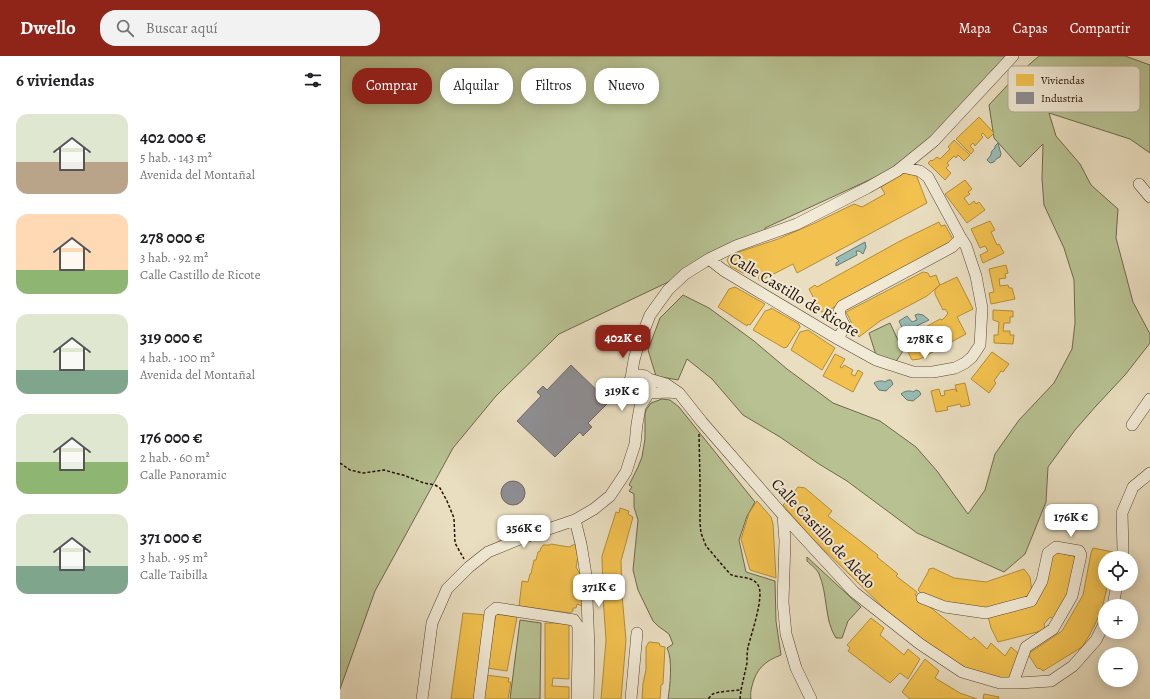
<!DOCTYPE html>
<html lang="es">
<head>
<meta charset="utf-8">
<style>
	:root { --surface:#fff; --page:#f2f2f2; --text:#202124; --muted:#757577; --accent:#8f2418 }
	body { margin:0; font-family:Alegreya,serif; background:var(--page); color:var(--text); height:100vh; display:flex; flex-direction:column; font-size:15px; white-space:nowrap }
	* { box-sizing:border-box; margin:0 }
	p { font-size:13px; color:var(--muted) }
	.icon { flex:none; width:22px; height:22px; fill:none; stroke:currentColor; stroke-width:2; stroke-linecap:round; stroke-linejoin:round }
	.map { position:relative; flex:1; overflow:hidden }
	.side { display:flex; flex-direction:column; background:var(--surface); width:340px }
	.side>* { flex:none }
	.guide { position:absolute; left:12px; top:12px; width:380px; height:36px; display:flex; gap:8px }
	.controls { position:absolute; left:758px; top:495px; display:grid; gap:8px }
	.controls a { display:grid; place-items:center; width:40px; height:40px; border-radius:50%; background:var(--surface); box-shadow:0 2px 10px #0003; font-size:20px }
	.price { position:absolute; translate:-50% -34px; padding:0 9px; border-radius:8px; background:#fff; color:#222; font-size:13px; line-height:26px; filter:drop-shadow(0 1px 2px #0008) }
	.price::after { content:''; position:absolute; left:50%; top:24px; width:12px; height:9px; margin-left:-6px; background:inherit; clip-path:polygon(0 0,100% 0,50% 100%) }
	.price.active { background:var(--accent); color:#fff }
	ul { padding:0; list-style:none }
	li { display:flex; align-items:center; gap:12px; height:100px; padding:0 16px }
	li span { display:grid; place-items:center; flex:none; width:112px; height:80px; border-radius:12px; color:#555 }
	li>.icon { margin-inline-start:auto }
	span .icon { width:48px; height:48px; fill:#fffc; stroke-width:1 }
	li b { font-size:17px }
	h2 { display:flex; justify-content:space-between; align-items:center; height:48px; padding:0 16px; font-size:17px }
	.tag { padding:0 14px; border-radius:16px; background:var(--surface); box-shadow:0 2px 10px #0003; font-size:14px; line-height:36px }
	.tag.active { background:var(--accent); color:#fff }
	header { display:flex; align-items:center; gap:24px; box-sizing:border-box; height:56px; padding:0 20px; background:var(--accent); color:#fff }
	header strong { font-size:19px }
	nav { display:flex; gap:22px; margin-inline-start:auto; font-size:14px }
	.search { width:280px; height:36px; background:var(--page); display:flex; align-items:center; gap:10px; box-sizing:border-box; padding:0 14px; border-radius:16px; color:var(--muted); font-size:15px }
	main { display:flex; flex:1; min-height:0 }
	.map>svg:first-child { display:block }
	.green { fill:#b7c192; stroke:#6e6849 }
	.water { fill:#97bcb5; stroke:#6a776d }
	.homes { fill:#f2c14e; stroke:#b58c37 }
	.industry { fill:#8d8d92; stroke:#6e6866 }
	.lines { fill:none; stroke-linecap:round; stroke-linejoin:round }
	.minor-casing { stroke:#574430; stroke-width:12 }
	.path { stroke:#261000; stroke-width:1.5; stroke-dasharray:3 2; stroke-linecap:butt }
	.minor { stroke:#f1ead6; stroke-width:11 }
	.labels { text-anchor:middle; stroke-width:4; stroke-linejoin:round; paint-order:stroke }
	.street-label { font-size:16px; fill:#261000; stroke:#f1ead6 }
	.key { fill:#f1ead6; stroke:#b4a996; stroke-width:1 }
	.key-label { font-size:11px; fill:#261000 }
</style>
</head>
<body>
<header>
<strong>Dwello</strong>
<div class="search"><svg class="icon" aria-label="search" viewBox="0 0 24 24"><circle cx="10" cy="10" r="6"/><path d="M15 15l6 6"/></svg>Buscar aquí</div>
<nav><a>Mapa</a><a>Capas</a><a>Compartir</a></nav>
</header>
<main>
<section class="side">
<h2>6 viviendas<svg class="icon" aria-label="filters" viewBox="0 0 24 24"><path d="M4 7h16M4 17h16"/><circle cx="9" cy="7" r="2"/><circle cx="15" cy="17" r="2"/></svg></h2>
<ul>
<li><span style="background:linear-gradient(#dfe7d0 60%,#b9a48a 0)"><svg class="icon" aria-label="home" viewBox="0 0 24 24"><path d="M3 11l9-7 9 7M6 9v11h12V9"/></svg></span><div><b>402 000 €</b><p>5 hab. · 143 m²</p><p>Avenida del Montañal</p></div></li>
<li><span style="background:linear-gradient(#ffd9b3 70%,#8fb573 0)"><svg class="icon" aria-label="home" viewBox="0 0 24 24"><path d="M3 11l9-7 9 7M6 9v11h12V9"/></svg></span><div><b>278 000 €</b><p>3 hab. · 92 m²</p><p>Calle Castillo de Ricote</p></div></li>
<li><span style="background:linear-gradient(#dfe7d0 70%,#7fa58c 0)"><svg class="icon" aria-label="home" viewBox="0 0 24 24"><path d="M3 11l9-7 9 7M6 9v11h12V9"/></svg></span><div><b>319 000 €</b><p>4 hab. · 100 m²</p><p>Avenida del Montañal</p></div></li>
<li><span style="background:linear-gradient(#dfe7d0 60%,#8fb573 0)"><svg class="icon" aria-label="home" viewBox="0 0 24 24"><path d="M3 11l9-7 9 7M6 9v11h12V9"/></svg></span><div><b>176 000 €</b><p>2 hab. · 60 m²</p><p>Calle Panoramic</p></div></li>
<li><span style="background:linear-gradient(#dfe7d0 65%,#7fa58c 0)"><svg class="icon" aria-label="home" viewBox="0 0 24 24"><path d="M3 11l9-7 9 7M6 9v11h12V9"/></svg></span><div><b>371 000 €</b><p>3 hab. · 95 m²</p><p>Calle Taibilla</p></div></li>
</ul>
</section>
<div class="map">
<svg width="810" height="643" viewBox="0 0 810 643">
	<rect width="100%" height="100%" fill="#e9dec0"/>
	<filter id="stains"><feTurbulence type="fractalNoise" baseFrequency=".005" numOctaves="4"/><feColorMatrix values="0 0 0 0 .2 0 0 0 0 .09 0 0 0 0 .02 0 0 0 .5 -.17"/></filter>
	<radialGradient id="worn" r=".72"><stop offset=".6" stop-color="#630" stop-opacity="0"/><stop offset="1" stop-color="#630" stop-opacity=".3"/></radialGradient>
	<!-- green -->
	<path class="green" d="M0,0H673L577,102L425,172V180L219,278L156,340L113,392L35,535L0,633Z
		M699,0H785L810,9V97L790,83L709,57L716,80L740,108L751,129L778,153L776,182L793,246L810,278V287L785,319L756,350L735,374L708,411L706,446L685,498L664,516L577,477L507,425L479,408L440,381L403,359L372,323L347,303L338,324L316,320L308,294L320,262L343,239L369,252L414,285L447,313L493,347L540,365L576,391L597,415L628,458L645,434L655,398L679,364L714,327L732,293L735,267L734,224L724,192L704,149L702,123L703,88L680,111L654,82L649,49L675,21Z
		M550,267L563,295L555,307L536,299L529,277Z
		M322,343L330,344L339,351L415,446L407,460L399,484L406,516L435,525L436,565L441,599C425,605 416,613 412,630C411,634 410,639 411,643H328C330,631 333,603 327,592L333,588L329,578L318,570L313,565L298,534L293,514L298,464L294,451V438L289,435L292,431L289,429L298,411L302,401L305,383V358L306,354L311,347Z
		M467,501L521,551L508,565L502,582H496C484,564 488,538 479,518C477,513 471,509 467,505Z
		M180,564L201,567L200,643H170Z"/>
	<!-- water -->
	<path class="water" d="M658,87L661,98L660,101L656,103L654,106L650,107L647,104L651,99C651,96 652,94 655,92V90Z
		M525,186L526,191L523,198L519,195H516L517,199L496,210V207L499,205L496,202Z
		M578,258L583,259L589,264L564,276L559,265L567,260L572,266L577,264L575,259Z
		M548,324H551L553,328C551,331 548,332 546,335L539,334L534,327C537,325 542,324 545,326Z
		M576,334L579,335L581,338C579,341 576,342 573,345L567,344L561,338C564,335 570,334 573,336Z"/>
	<!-- homes -->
	<path class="homes" d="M639,61L654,77L648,83L643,77L641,79L643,81L635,90L633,87L630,90L634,94L631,98L616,83Z
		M614,84L630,99L624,105L618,99L616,102L614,100L607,107L609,109L606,112L611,117L605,124L588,107L591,104L592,105L597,101L600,103L610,93L608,91Z
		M567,114L573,116L577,121L587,147L457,217L453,208L420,225L413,211L403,217L390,210L387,204L390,199L438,183L475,167L514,148L522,151L545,138L541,131Z
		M625,124L632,133L628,136L630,138L624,142L629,149L634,145L636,148L639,146L645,154L627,167L605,138Z
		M650,165L655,174L651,176L657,189L659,188L664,197L643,207L640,199L648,195L645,190L640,192L631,173Z
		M599,166L601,170L605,169L614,185L541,226L487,255L481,256L469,233L475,229L477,231L560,185Z
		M666,209L668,217L665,218L666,222L659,223L660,230L668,229L669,232H672L675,243L651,248L649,237L654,236L649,213Z
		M583,216L588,217L590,221L596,219L600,229L587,240L540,265L519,281L506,256Z
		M617,221L633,253L617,261L626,278L580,303L572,304L562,284L569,280L570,282L573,280V278L600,263L602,264L606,260L608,257L605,253L603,254L595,238V233L600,229Z
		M395,231L425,248L410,269L408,268L407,270L378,251L389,233Z
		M431,252L459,268L460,271L447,291L444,292L413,274L425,255L431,253Z
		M653,254L673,255V261H670V267H664L663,275H670V279H674L673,288L654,287V279H658L659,266L653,264Z
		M468,274L495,292L482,314L451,294L460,276Z
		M652,296L669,308L663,316L661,315L654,325L656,327L649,337L631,323Z
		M495,298L505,303L500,311L502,312L504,309L513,314L511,318L515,320L518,314L523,317L513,336L483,320Z
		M625,327L630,349L621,351L620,348L607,351L608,354L596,356L591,335L599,333L601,340L605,339L604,335L615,333L617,336L615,329Z
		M458,431L465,432L492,455L488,460L538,499L537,501L558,518L556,520L577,536L575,539L631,584L634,581L647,593L651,587L665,600L671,591L679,598L669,625L635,617L601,598L551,559L470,480L443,449Z
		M417,445L431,461L433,468L436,522L410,514L401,483L409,457Z
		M280,452L289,455L288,458L293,461L281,505L282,539L286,584L281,643H261L266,584L263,541L262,500L276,456L279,457Z
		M211,488L229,491L235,488L238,501L236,511L240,518L242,550L237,548L236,552H233V555L230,557L179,550L182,525L188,526L190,518H191L194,504H196L198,496L200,495L201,492L203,489H209Z
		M753,492L773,496L772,502H765V528H768L761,556L749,580L742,591L703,615L701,613L697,612L688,598L722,575L743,539L751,497Z
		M716,496L738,501L729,539L715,564L710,561L704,568L705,574L658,586L651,572L648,560L694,547L712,499Z
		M593,512L614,522L646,526L684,513L690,521L692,536L688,542L646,553L604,548L582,538L578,534L588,516L589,513Z
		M123,557L146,559L134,643H111Z
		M156,558L177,561L167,615L147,612Z
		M531,562L544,572L540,579L564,599L568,593L580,603L568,623L560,617L550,627L508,595L510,592L507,589Z
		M205,567H229V623L213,622L212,630L229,631V643H205Z
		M309,586L319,587L320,590L325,591L323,628L321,629L320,643H302L303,627L306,614V591Z
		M585,603L599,615L595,622L620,637L637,643H570L562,636Z
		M146,619L169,622L168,626H171L168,643H143Z
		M644,638L659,641L658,643H643Z"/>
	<!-- industry -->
	<path class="industry" d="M231,309L269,346L248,367L252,371L243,380L240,376L215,401L177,365L201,340L197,336L203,330L207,334Z
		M161 437a12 12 0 1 1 24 0a12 12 0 1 1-24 0Z"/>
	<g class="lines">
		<defs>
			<path id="minor" d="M799,128L810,141
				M369,203L383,214L416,234L498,283L536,304L573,316H593L615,312L625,307L632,301L640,289L642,252L636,220L626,190L621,182L588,121L580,115L562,111
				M498,283L505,270L501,263L499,255L502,250L612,191L621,182
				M291,322L294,304L298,290L310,259L328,234L345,218L369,203L396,190L457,168L527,132L557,115L594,85L673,0
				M309,323L326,328L339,337L362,366L443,459L514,536L580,588L622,616L660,627H679L711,625L733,610L756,584L765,566
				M309,337L328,336L338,337
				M792,369L810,343
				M443,459L445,485L443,546L446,578L456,612L471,643
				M235,464L241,488L246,519L249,592L248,643
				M782,502L783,494L782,457L793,431L810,417
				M582,542L605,551L646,557L691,545L702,525L708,497L716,491L739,495L741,499L732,540L713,573L686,591L673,627
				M773,550L777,528
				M82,643L92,567L107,533L129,511L148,496L185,481L235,464L254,453L270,440L286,416L295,388L297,368L300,351L309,337L311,330L309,323L305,320L300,319H295L291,322L288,327V333L291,339L299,342L308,338
				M139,643L150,557L156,552L234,564L238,570V597L237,643
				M291,643L297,577"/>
		</defs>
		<!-- minor casing -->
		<use href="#minor" class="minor-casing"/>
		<!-- path -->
		<path class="path" d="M359,378L360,426V467L361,477L366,490L390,518C398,523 412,519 418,529C425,539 411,579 408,591C407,596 407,601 407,607C405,616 403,625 401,634C396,634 376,636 373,638C371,639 370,641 368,643
			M0,407L10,414L23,417L44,414L55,417L63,419L84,427L95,429L100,432L107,445L114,462L115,487L124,503
			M400,643L401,634"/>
		<!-- minor -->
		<use href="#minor" class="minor"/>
	</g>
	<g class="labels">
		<!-- street labels -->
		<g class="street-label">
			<text transform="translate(455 238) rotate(31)" y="6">Calle Castillo de Ricote</text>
			<text transform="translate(484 477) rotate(47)" y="6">Calle Castillo de Aledo</text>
		</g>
	</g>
	<!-- legend -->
	<rect x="668" y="10" width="132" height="46" rx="6" class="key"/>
	<rect x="676" y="18" width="18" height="12" fill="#f2c14e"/>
	<rect x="676" y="36" width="18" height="12" fill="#8d8d92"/>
	<g class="key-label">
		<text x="701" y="28">Viviendas</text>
		<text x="701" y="46">Industria</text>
	</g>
	<rect width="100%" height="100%" filter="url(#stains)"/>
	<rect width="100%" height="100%" fill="url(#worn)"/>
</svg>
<div class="controls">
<a><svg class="icon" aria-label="locate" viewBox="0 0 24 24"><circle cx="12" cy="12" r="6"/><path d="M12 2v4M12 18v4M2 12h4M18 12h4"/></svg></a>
<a>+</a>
<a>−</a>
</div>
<b class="price active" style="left:283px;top:303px">402K €</b>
<b class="price" style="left:585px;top:304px">278K €</b>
<b class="price" style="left:282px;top:356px">319K €</b>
<b class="price" style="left:731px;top:482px">176K €</b>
<b class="price" style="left:184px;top:493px">356K €</b>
<b class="price" style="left:259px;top:552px">371K €</b>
<div class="guide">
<a class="tag active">Comprar</a>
<a class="tag">Alquilar</a>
<a class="tag">Filtros</a>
<a class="tag">Nuevo</a>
</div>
</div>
</main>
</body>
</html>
